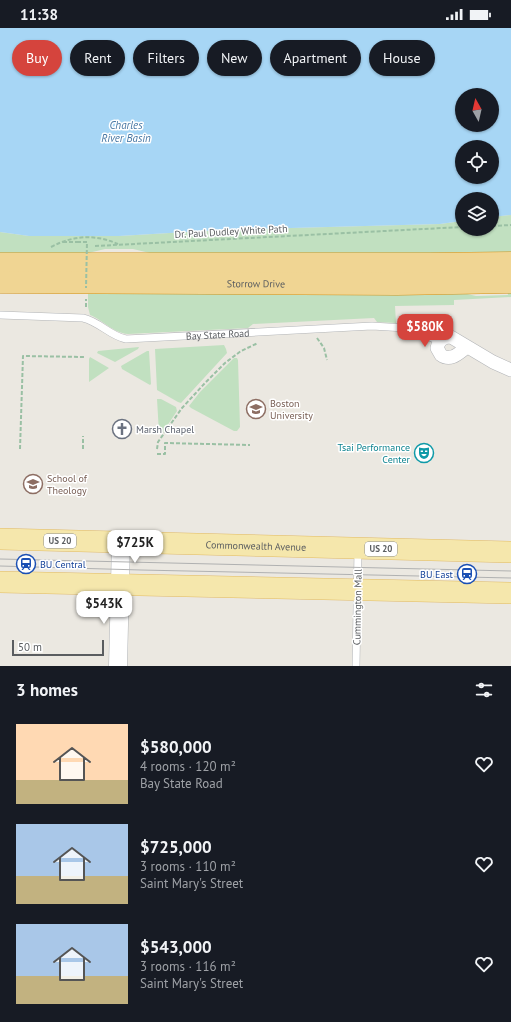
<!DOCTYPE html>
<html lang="en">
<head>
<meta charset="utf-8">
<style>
	:root { --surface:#171b24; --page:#242831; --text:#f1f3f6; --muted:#9ea1a6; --accent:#d5443d }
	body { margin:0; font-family:"PT Sans",sans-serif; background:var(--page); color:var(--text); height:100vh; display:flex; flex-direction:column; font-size:15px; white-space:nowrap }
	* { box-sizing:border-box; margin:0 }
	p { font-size:13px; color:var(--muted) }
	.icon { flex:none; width:22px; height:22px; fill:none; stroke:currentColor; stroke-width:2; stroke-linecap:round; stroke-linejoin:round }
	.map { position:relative; height:638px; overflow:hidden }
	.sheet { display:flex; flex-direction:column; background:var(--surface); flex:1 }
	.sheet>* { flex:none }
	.banner { position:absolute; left:12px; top:12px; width:487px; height:36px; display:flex; gap:8px }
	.needle { width:26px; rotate:352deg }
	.fabs { position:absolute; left:455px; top:60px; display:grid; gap:8px }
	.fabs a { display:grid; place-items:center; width:44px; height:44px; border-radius:50%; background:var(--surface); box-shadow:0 1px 3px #0004; font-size:20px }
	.scale { position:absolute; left:12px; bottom:10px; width:92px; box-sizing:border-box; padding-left:4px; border:2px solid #5a5d60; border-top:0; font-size:11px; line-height:14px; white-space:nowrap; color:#5a5d60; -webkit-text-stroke:3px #fff; paint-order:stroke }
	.price { position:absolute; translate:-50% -34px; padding:0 9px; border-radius:8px; background:#fff; color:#222; font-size:13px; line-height:26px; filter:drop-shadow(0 1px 2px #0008) }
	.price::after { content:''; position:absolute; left:50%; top:24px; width:12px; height:9px; margin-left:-6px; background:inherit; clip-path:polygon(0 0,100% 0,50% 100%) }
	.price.current { background:var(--accent); color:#fff }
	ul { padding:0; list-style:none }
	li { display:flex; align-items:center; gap:12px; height:100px; padding:0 16px }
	li span { display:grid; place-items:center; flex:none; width:112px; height:80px; border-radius:0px; color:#555 }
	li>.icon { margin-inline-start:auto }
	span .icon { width:48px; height:48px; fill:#fffc; stroke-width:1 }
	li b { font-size:17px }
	h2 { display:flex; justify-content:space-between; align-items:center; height:48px; padding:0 16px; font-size:17px }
	.chip { padding:0 14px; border-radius:18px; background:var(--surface); box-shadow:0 1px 3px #0004; font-size:14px; line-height:36px }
	.chip.current { background:var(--accent); color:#fff }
	.status { display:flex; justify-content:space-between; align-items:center; height:28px; padding:0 20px; background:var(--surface); direction:ltr }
	.status svg { height:11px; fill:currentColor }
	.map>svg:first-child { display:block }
	.green { fill:#c1e0c0 }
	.water { fill:#a7d6f5; fill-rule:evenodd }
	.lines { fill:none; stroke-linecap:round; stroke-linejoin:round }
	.lane-casing { stroke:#b2b4b7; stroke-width:8 }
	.street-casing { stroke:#b2b4b7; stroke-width:14 }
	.secondary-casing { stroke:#b1b4b7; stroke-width:19 }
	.primary-casing { stroke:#e1ba65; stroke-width:22 }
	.highway-casing { stroke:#d39319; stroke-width:23 }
	.path { stroke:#9ac0a4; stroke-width:2; stroke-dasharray:4 2; stroke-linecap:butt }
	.lane { stroke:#fff; stroke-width:7 }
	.street { stroke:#fff; stroke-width:13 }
	.secondary { stroke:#fff; stroke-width:18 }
	.primary { stroke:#f5e7ac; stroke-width:21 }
	.highway { stroke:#f0d593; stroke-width:22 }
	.tram { stroke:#b0b1b1; stroke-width:1 }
	.path-bridge { stroke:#9ac0a4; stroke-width:2; stroke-dasharray:4 2; stroke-linecap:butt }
	.labels { text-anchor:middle; stroke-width:3; stroke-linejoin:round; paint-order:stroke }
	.shield { fill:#fff; stroke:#8c8e90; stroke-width:1 }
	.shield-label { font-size:9px; font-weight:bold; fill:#5a5d60 }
	.street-label { font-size:10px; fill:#5a5d60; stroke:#fff }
	.education-label { font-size:10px; fill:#785e54; stroke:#fff; text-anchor:start }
	.worship-label { font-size:10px; fill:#5b616d; stroke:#fff; text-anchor:start }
	.culture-label { font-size:10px; fill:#0d838f; stroke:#fff; text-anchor:end }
	.transit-label { font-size:10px; fill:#164399; stroke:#fff; text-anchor:start }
	.water-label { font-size:11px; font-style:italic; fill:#4878a4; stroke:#fff }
</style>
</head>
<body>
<div class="status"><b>11:38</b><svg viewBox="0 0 49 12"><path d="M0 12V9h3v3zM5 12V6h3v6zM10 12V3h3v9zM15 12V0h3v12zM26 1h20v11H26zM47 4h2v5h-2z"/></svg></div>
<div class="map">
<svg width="511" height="638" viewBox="0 0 511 638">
	<rect width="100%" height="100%" fill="#ebe8e1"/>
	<!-- green -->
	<path class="green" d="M511,187V226L158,227L133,221H105L84,226H0V204L29,208H119L220,202L440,196L462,193V201H492V189Z
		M511,260V269L454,272V277L395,278L396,295L377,294L374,290L253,296L248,300L128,306C113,305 103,292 90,287L88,279V261L459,264L476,268L508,267L507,261Z
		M224,317L226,321L227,325L181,375L178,374L157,362L155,321Z
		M139,319L138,321L115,334L97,325L98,323Z
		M149,323L151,356L150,357L122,341L121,338L147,323Z
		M90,329L109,340L89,354V331Z
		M234,330H237L238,332L240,399L237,403H234L191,380L189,378L200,364Z
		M157,371H161L176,379L177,383L163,404L159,405Z"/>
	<!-- water -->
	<path class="water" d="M0,0H511V187L492,189V171H462V193L440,196L220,202L119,208H29L0,204ZM462,67H492V97H462ZM462,119H492V149H462Z"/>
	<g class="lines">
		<defs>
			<g id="lane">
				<path id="s1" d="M0,287L83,290C100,294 110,308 126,311L372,298L405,300L440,313"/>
				<path d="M356,638L358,522"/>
			</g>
			<path id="street" d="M467,319C459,325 451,334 441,327L437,320C439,312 443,309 451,309L493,334L511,342"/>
			<path id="secondary" d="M118,638L121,514"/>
			<g id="primary">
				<path id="s2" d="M0,511L511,524"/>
				<path d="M0,554L511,565"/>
			</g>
			<g id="highway">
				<path d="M0,236H430L511,235"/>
				<path id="s3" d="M0,254L397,256L511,254"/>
			</g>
		</defs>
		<!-- lane casing -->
		<use href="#lane" class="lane-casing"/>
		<!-- street casing -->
		<use href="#street" class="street-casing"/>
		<!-- secondary casing -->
		<use href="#secondary" class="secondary-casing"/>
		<!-- primary casing -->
		<use href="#primary" class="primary-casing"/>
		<!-- highway casing -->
		<use href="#highway" class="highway-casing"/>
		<!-- path -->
		<path class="path" d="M492,198L511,197
			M63,214H77
			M95,218L462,199
			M51,219C74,207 95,206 118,216
			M86,279V271
			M317,310L324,320L327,332
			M20,421L23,328L84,329
			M83,421V408
			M157,421L158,414L165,404L182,380L205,355L225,335L241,323L258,315
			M157,426H165V415L250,417"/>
		<!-- lane -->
		<use href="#lane" class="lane"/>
		<!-- street -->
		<use href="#street" class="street"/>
		<!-- secondary -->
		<use href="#secondary" class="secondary"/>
		<!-- primary -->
		<use href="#primary" class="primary"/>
		<!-- highway -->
		<use href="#highway" class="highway"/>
		<!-- tram -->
		<path class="tram" d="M0,531L511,543
			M0,538L141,542L511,550"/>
		<!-- path-bridge -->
		<path class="path-bridge" d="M77,214H87L86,260"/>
	</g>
	<!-- icons -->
	<defs>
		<symbol id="university-ring" viewBox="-11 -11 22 22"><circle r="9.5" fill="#fff" stroke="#8d6e63" stroke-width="1.5"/><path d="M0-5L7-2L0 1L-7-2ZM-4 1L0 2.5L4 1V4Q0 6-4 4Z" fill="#8d6e63"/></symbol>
		<symbol id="church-ring" viewBox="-11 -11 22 22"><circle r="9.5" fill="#fff" stroke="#6b7280" stroke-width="1.5"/><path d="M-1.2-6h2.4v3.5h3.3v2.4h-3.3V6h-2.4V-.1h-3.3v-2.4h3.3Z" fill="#6b7280"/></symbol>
		<symbol id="theatre-ring" viewBox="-11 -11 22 22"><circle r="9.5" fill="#fff" stroke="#0f9aa8" stroke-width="1.5"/><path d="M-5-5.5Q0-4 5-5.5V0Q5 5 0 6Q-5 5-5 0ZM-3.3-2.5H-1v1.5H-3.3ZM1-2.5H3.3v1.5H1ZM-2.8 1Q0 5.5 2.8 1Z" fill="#0f9aa8"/></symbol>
		<symbol id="station-ring" viewBox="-11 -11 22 22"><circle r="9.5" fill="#fff" stroke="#1a4fb4" stroke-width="1.5"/><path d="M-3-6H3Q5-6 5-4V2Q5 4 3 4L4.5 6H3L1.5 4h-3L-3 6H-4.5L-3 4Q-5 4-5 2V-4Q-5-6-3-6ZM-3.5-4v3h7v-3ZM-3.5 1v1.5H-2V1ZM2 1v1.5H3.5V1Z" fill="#1a4fb4"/></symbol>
	</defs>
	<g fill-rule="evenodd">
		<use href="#university-ring" x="245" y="370" width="22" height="22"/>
		<use href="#church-ring" x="111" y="390" width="22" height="22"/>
		<use href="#theatre-ring" x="413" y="414" width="22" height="22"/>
		<use href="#university-ring" x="22" y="445" width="22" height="22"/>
		<use href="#station-ring" x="15" y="525" width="22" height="22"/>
		<use href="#station-ring" x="456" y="535" width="22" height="22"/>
	</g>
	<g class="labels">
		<!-- shield labels -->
		<g class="shield">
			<rect x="44" y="506" width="32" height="14" rx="3"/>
			<rect x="365" y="514" width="32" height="14" rx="3"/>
		</g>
		<g class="shield-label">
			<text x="60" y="516">US 20</text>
			<text x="381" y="524">US 20</text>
		</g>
		<!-- street labels -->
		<g class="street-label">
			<text transform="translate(231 203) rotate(-3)" y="4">Dr. Paul Dudley White Path</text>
			<text dy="4" stroke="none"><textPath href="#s3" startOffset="256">Storrow Drive</textPath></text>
			<text dy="4" stroke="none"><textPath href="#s1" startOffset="223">Bay State Road</textPath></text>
			<text dy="4" stroke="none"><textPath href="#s2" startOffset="256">Commonwealth Avenue</textPath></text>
			<text transform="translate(357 579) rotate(-89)" y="4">Cummington Mall</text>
		</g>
		<!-- education labels -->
		<g class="education-label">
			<text x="270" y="379">Boston<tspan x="270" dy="12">University</tspan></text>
			<text x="47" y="454">School of<tspan x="47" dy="12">Theology</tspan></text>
		</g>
		<!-- worship labels -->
		<g class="worship-label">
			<text x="136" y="405">Marsh Chapel</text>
		</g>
		<!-- culture labels -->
		<g class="culture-label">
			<text x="410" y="423">Tsai Performance<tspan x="410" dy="12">Center</tspan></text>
		</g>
		<!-- transit labels -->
		<g class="transit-label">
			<text x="40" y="540">BU Central</text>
			<text x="453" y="550" text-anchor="end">BU East</text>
		</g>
		<!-- water labels -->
		<g class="water-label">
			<text x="126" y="101">Charles<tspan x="126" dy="13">River Basin</tspan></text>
		</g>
	</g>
</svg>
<div class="fabs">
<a><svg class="needle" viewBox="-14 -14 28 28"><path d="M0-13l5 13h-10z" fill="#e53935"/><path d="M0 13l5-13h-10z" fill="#9ea1a6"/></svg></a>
<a><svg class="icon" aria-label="locate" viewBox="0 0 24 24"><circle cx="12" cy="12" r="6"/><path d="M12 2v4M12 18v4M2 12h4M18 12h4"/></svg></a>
<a><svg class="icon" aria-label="layers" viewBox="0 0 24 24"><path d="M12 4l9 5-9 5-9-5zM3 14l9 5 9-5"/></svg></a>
</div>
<div class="scale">50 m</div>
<b class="price current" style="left:425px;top:320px">$580K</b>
<b class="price" style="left:135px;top:536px">$725K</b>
<b class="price" style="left:104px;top:597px">$543K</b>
<div class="banner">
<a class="chip current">Buy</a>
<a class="chip">Rent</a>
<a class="chip">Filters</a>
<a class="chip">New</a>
<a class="chip">Apartment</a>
<a class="chip">House</a>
</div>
</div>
<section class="sheet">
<h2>3 homes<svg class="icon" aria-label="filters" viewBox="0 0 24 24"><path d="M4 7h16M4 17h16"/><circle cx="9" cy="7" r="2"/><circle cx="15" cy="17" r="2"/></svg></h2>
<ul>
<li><span style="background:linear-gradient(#ffd9b3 70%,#c2b280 0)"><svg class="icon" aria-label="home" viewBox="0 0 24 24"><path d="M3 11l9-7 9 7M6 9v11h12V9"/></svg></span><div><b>$580,000</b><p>4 rooms · 120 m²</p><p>Bay State Road</p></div><svg class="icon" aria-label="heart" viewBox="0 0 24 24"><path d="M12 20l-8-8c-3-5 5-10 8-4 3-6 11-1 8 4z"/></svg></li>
<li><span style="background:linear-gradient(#a9c7e8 65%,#c2b280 0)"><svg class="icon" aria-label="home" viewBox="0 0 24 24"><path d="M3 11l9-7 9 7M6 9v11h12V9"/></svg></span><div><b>$725,000</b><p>3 rooms · 110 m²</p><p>Saint Mary's Street</p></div><svg class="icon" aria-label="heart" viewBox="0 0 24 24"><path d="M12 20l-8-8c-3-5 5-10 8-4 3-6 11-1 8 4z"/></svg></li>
<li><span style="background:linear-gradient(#a9c7e8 65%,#c2b280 0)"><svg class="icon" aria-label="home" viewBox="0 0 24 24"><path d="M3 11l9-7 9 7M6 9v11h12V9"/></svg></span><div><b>$543,000</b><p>3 rooms · 116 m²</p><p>Saint Mary's Street</p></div><svg class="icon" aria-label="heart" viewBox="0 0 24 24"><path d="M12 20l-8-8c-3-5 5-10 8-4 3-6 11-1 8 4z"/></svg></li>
</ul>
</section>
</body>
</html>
